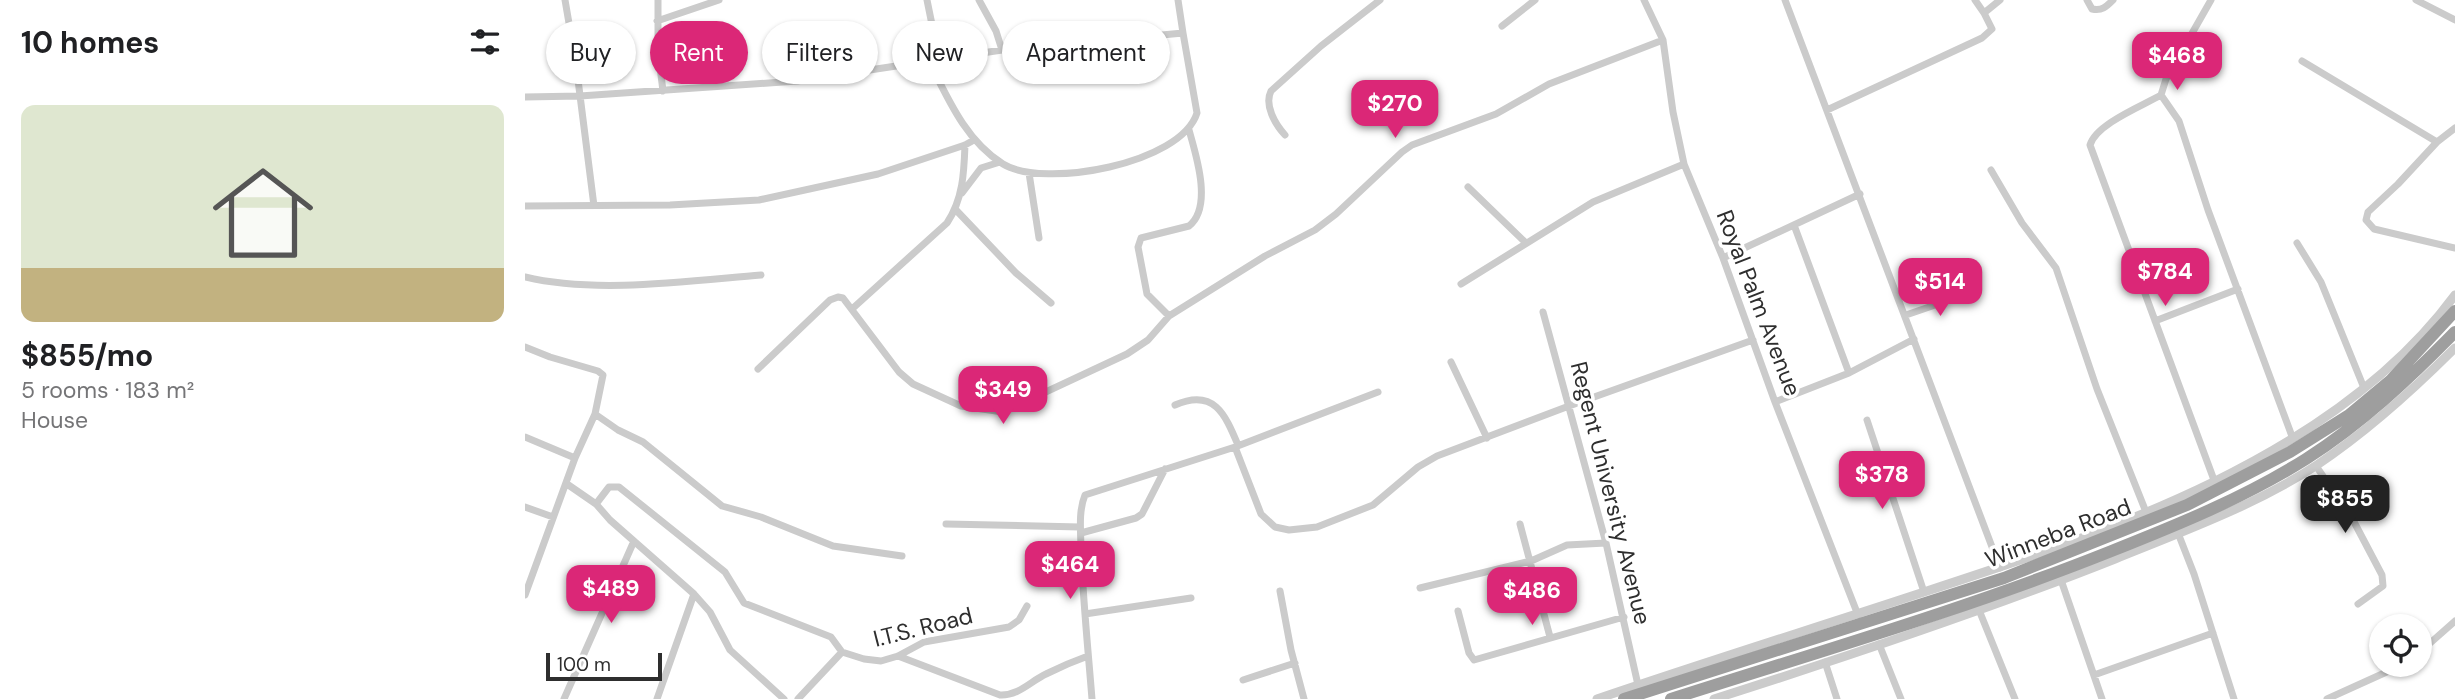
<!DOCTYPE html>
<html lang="en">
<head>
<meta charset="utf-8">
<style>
	:root { --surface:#fff; --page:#f6f6f6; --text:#202124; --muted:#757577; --line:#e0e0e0; --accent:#db2777 }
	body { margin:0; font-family:"DM Sans",sans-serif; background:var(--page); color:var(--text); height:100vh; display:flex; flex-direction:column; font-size:26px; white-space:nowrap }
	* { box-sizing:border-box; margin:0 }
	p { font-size:23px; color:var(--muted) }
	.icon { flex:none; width:38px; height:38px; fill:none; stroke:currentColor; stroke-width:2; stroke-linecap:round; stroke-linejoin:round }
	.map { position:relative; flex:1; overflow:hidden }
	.sheet { display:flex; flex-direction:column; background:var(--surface); width:525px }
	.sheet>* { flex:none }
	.top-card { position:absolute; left:21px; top:21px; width:665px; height:63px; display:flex; gap:14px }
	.controls { position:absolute; left:1844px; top:614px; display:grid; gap:14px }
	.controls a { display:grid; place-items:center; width:63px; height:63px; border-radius:50%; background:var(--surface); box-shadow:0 2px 5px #0004; font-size:35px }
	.scale { position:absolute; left:21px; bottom:18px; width:116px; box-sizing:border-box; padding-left:7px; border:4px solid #2e2e2e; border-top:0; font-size:19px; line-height:24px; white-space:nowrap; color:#2e2e2e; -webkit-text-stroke:5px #fff; paint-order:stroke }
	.price { position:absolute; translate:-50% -60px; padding:0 16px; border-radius:14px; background:var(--accent); color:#fff; font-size:23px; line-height:46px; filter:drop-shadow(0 2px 4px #0008) }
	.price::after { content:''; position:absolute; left:50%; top:42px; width:21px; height:16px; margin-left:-10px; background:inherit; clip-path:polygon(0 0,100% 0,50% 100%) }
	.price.active { background:#222; color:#fff }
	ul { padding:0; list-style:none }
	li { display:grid; align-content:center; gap:14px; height:371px; padding:0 21px }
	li+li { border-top:2px solid var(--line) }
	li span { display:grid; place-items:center; height:217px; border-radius:14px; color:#555 }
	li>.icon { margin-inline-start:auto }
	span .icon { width:126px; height:126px; fill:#fffc; stroke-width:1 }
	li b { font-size:30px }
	h2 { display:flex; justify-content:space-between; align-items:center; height:84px; padding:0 21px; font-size:30px }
	.pill { padding:0 24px; border-radius:32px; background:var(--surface); box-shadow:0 2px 5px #0004; font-size:24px; line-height:63px }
	.pill.active { background:var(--accent); color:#fff }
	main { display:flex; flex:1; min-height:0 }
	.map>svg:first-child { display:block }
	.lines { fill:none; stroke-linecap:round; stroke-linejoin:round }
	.minor { stroke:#cbcbcb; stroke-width:7 }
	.tertiary { stroke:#cbcbcb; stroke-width:9 }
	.trunk { stroke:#9e9e9e; stroke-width:12 }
	.labels { text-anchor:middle; stroke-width:7; stroke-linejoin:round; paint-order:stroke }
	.street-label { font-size:23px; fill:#2e2e2e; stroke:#fff }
</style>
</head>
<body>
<main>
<section class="sheet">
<h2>10 homes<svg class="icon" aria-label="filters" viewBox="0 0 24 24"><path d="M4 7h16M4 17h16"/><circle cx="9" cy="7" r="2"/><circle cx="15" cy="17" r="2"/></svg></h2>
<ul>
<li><span style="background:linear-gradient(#dfe7d0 75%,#c2b280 0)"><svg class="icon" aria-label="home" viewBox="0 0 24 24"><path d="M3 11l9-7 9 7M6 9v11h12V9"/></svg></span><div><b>$855/mo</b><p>5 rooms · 183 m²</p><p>House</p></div></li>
</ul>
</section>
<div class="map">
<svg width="1930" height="699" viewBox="0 0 1930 699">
	<rect width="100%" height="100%" fill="#fff"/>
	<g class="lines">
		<!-- minor -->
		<path class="minor" d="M40,0L51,64L69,206
			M133,0V51L138,91
			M402,0L414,59
			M454,0L471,31L477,50
			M1119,0L1138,40L1148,112L1159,164L1198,258L1250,402L1333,615
			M1260,0L1475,568
			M1450,0L1459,13
			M1562,0L1567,9C1577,11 1581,7 1588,0
			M1686,0L1641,79L1636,95C1617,106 1571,124 1565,145L1689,480
			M1891,0L1930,20
			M132,21L194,0
			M977,26L1010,0
			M404,61C423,99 441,141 478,164C519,189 656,164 672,113L658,33
			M1777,61L1912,142
			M1636,95L1654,121L1683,210L1768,439
			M0,97L55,96L272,81L477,50L658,33L653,0
			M1302,110L1457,38L1467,29L1459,13L1475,0
			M1930,128L1912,142L1873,184L1843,212L1841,220L1849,229L1930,248
			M760,135C750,124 739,105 746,91L796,46L855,0
			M1466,170L1497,223L1531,268L1572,389L1621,512
			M504,173L514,238
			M943,187L1001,243
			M437,193L456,168L475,162
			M0,206L145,205L234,200L353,174L440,145L449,140
			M431,210L491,273L526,303
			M1269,225L1324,373
			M1772,243L1796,282L1839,388
			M1198,258L1335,194
			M0,277C70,294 164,281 236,275
			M936,284L1068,202L1159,164
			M327,309L422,223C438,199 439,173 440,145
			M1018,312L1081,543L1113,685
			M1381,315L1439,295
			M644,316L622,294L613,247L616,238L664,226C688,207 671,155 664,130
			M1630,321L1713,289
			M0,347L25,357L73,371L78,375L70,414L50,458L0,595
			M926,362L962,438
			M233,369L305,300L313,297L318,298L374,372L388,384L436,406L478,412L602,354L623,340L644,316L740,256L790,230L811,214L877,152L887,145L971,114L1024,84L1138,40
			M1250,402L1324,373L1389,339
			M650,405C689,388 700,414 713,445
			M70,414L93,430L118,442L197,506L236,517L308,546L377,556
			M1342,420L1399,592
			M0,437L50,458
			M710,447L736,514L750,527L764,530L792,527L848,505L893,467L912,456L1044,406L1228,340
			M1791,466L1827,518L1857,575L1858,586L1833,604
			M42,484L71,504L85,520L169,594L185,612L205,650L259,699
			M71,504L84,487H94L200,572L219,603L306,637L317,652
			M0,507L28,517
			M421,524L555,527
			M995,524L1025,637
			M556,533L611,518L617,514L640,469
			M1653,533L1669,574L1709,699
			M1536,580L1577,699
			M895,588L1006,561L1042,545L1081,543
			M755,591L766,650L779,699
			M1454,610L1490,699
			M933,611L944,653L949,660L1099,617
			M560,614L666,598
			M1354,644L1376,699
			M1895,652L1930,621
			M373,656L475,695C493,696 506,681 521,674C535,667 549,661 563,656
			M1300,662L1312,699
			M1569,675L1688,633
			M718,680L770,663
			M39,699L109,541
			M132,699L169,594
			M273,699L317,652L339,659L356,661L373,656L399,642L484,627L494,620L502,606
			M567,699C563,649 558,600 556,550C556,533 553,512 560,495L710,447L853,392
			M1802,699L1877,665"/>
		<!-- tertiary -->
		<path class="tertiary" d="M1072,699C1180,662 1290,628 1399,592C1583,532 1811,457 1930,295
			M1189,699C1324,656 1459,611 1590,559C1659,531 1731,505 1792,465C1843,431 1887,391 1930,348"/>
		<!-- trunk -->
		<path class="trunk" d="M1099,699L1479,578L1662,505L1765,452L1824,415L1866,380L1930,311
			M1146,699C1293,652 1441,609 1584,552C1652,525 1719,498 1781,459C1836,424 1884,379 1930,332"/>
	</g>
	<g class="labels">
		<!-- street labels -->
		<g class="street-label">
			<text transform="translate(1234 303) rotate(69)" y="8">Royal Palm Avenue</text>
			<text transform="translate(1086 493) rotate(76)" y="8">Regent University Avenue</text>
			<text transform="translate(1533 533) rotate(-21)" y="8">Winneba Road</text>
			<text transform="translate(398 627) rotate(-14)" y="8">I.T.S. Road</text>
		</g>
	</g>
</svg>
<div class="controls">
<a><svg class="icon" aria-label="locate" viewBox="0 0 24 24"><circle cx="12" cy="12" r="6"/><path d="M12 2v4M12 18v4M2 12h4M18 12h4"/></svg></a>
</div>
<div class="scale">100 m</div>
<b class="price" style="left:1652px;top:92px">$468</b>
<b class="price" style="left:870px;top:140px">$270</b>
<b class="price" style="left:1640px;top:308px">$784</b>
<b class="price" style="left:1415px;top:318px">$514</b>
<b class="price" style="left:478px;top:426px">$349</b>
<b class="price" style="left:1357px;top:511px">$378</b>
<b class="price active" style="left:1820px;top:535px">$855</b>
<b class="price" style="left:545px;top:601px">$464</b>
<b class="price" style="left:86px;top:625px">$489</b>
<b class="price" style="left:1007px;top:627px">$486</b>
<div class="top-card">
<a class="pill">Buy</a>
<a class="pill active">Rent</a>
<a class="pill">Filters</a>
<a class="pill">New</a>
<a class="pill">Apartment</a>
</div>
</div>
</main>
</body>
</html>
